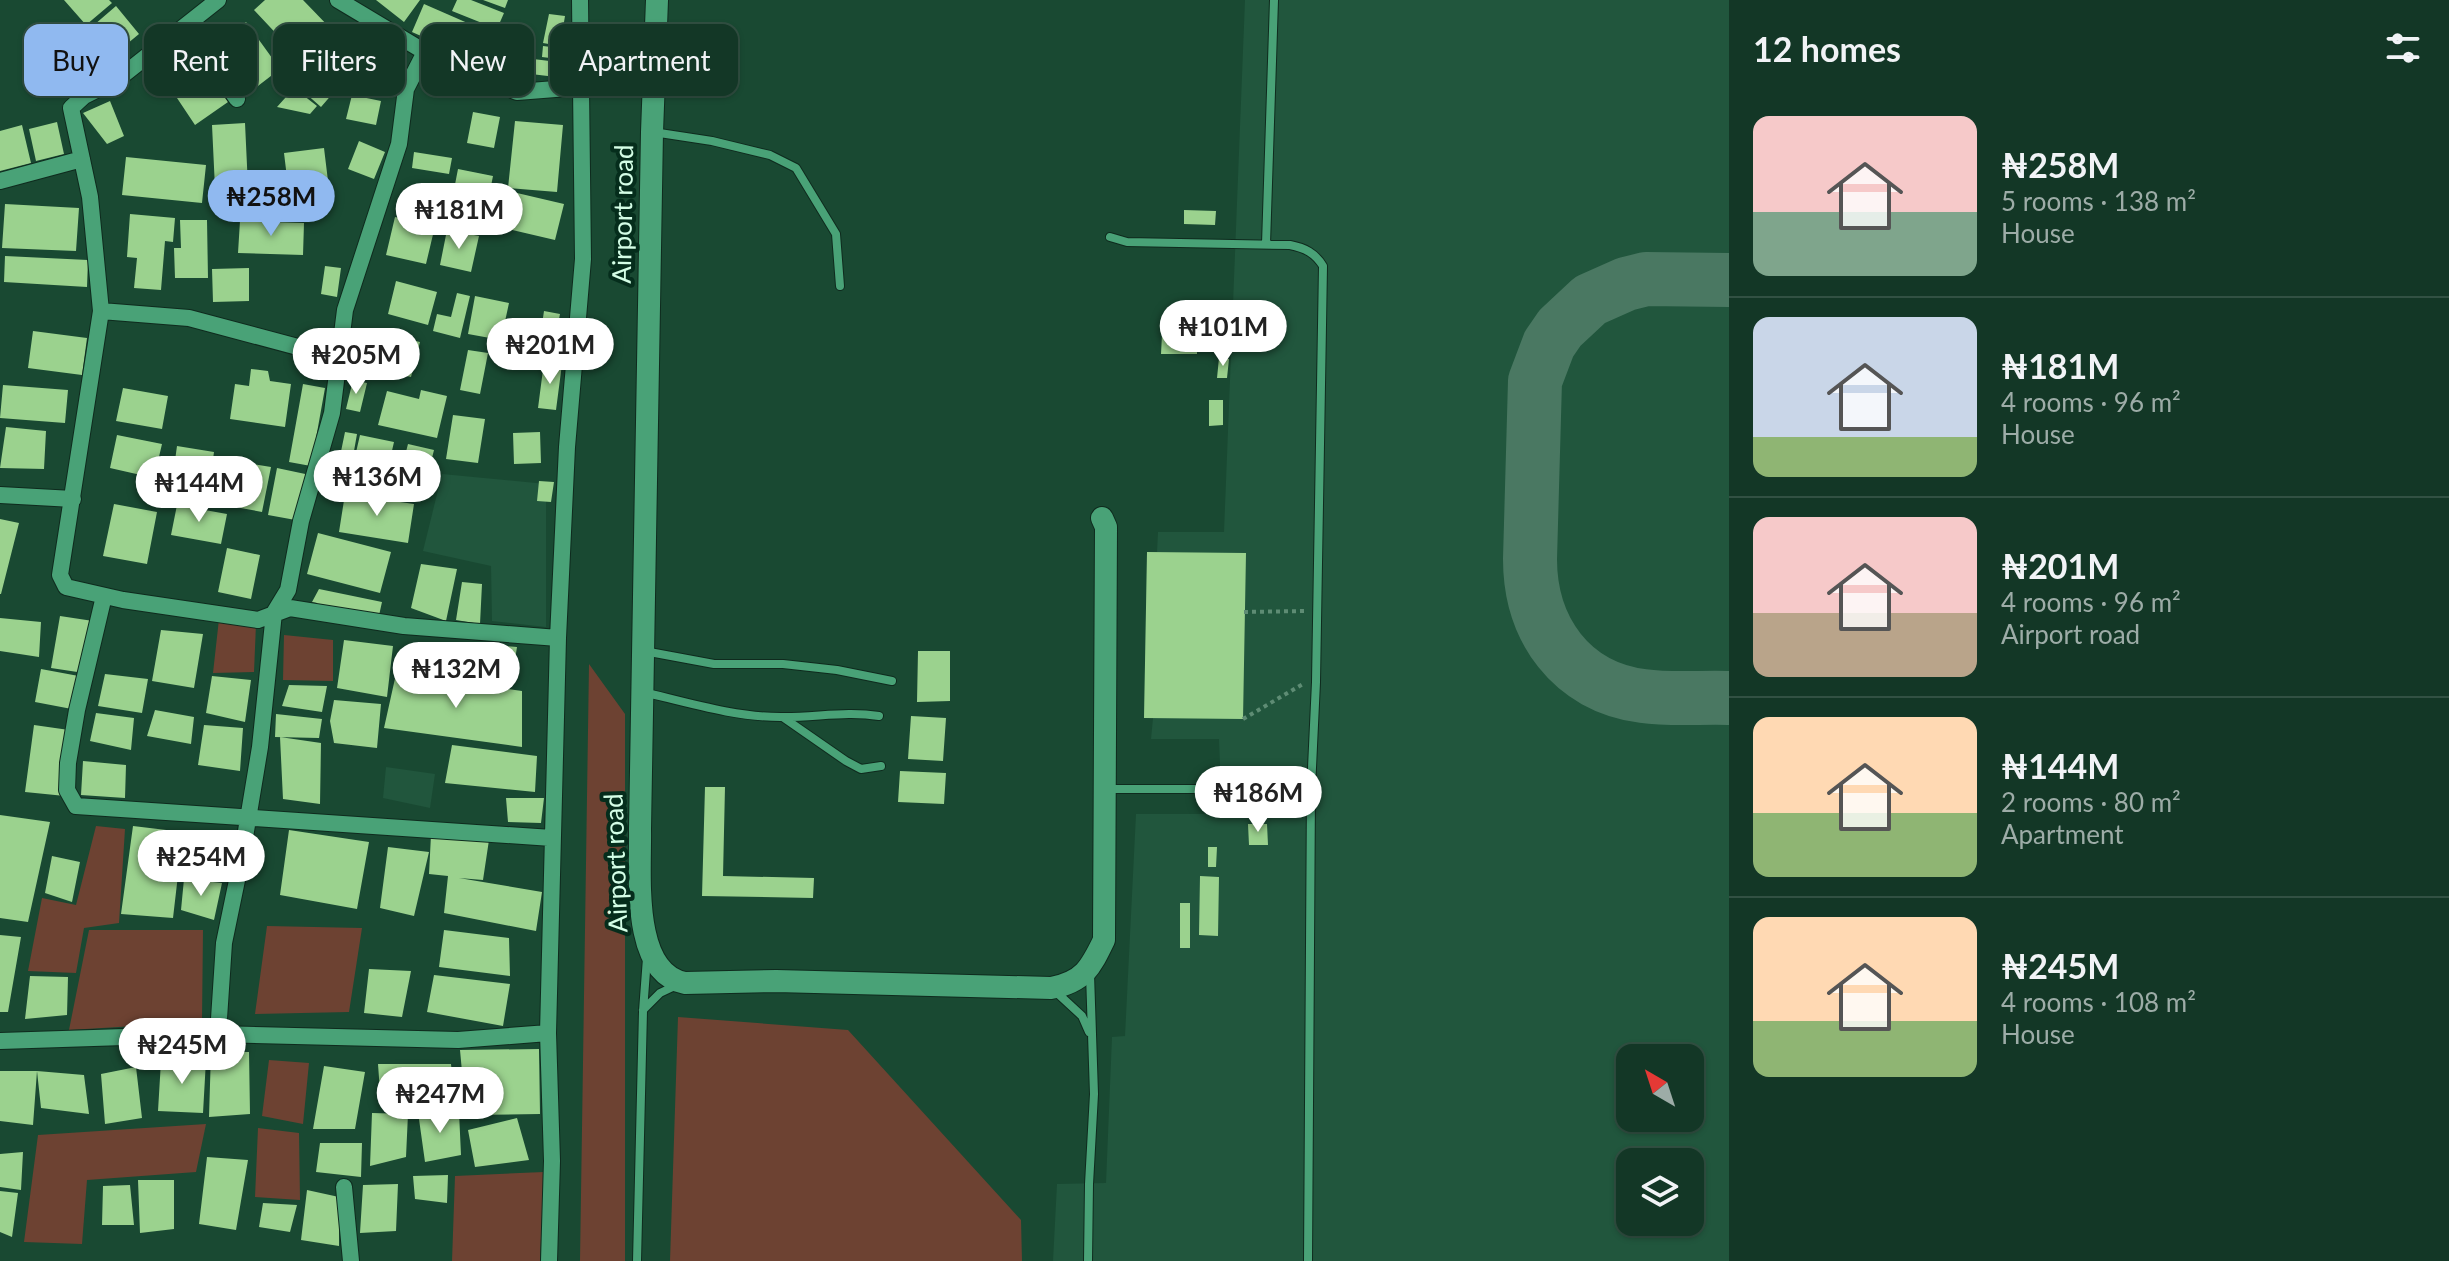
<!DOCTYPE html>
<html lang="en">
<head>
<meta charset="utf-8">
<style>
	:root { --surface:#133726; --page:#1c3f2e; --text:#f1f3f6; --muted:#9daca7; --line:#325143; --accent:#90b9f0 }
	body { margin:0; font-family:Lato,sans-serif; background:var(--page); color:var(--text); height:100vh; display:flex; flex-direction:column; font-size:30px; white-space:nowrap }
	* { box-sizing:border-box; margin:0 }
	p { font-size:26px; color:var(--muted) }
	.icon { flex:none; width:44px; height:44px; fill:none; stroke:currentColor; stroke-width:2; stroke-linecap:round; stroke-linejoin:round }
	.map { position:relative; flex:1; overflow:hidden }
	.side { display:flex; flex-direction:column; background:var(--surface); width:720px }
	.side>* { flex:none }
	.top-card { position:absolute; left:24px; top:24px; width:760px; height:72px; display:flex; gap:16px }
	.needle { width:52px; rotate:321deg }
	.tools { position:absolute; left:1616px; top:1044px; display:grid; gap:16px }
	.tools a { display:grid; place-items:center; width:88px; height:88px; border-radius:16px; background:var(--surface); box-shadow:0 2px 6px #0004,0 0 0 2px var(--line); font-size:40px }
	.price { position:absolute; translate:-50% -68px; padding:0 18px; border-radius:28px; background:#fff; color:#222; font-size:26px; line-height:52px; filter:drop-shadow(0 2px 4px #0008) }
	.price::after { content:''; position:absolute; left:50%; top:48px; width:24px; height:18px; margin-left:-12px; background:inherit; clip-path:polygon(0 0,100% 0,50% 100%) }
	.price.on { background:var(--accent); color:#111 }
	ul { padding:0; list-style:none }
	li { display:flex; align-items:center; gap:24px; height:200px; padding:0 24px }
	li+li { border-top:2px solid var(--line) }
	li span { display:grid; place-items:center; flex:none; width:224px; height:160px; border-radius:16px; color:#555 }
	li>.icon { margin-inline-start:auto }
	span .icon { width:96px; height:96px; fill:#fffc; stroke-width:1 }
	li b { font-size:34px }
	h2 { display:flex; justify-content:space-between; align-items:center; height:96px; padding:0 24px; font-size:34px }
	.pill { padding:0 28px; border-radius:16px; background:var(--surface); box-shadow:0 2px 6px #0004,0 0 0 2px var(--line); font-size:28px; line-height:72px }
	.pill.on { background:var(--accent); color:#111 }
	main { display:flex; flex:1; min-height:0 }
	.map>svg:first-child { display:block }
	.built { fill:#21563d; fill-rule:evenodd }
	.green { fill:#6d4232 }
	.lines { fill:none; stroke-linecap:round; stroke-linejoin:round }
	.taxiway { stroke:#4a7862; stroke-width:54 }
	.building { fill:#9bd28e }
	.service-casing { stroke:#0f2b1e; stroke-width:10 }
	.minor-casing { stroke:#0f2b1e; stroke-width:18 }
	.secondary-casing { stroke:#0f2b1e; stroke-width:24 }
	.path { stroke:#5e8c74; stroke-width:4; stroke-dasharray:4 4; stroke-linecap:butt }
	.service { stroke:#49a277; stroke-width:8 }
	.minor { stroke:#49a277; stroke-width:16 }
	.secondary { stroke:#49a277; stroke-width:22 }
	.labels { text-anchor:middle; stroke-width:8; stroke-linejoin:round; paint-order:stroke }
	.street-label { font-size:26px; fill:#d4fee6; stroke:#052d1c }
</style>
</head>
<body>
<main>
<div class="map">
<svg width="1729" height="1261" viewBox="0 0 1729 1261">
	<rect width="100%" height="100%" fill="#194932"/>
	<!-- built -->
	<path class="built" d="M1245,0H1729V1261H1053L1057,1184L1106,1183L1112,1037L1125,1036L1136,814H1222L1219,739H1151L1153,718H1144L1147,552H1157L1158,532H1224ZM1630,1058H1690V1118H1630ZM1630,1162H1690V1222H1630Z
		M442,474L546,484V627L492,621L491,566L423,551Z
		M386,767L435,774L430,808L383,798Z"/>
	<!-- green -->
	<path class="green" d="M219,619L256,624L254,672L213,673Z
		M284,635L333,640V681L283,680Z
		M589,664L625,714V1261H580Z
		M96,826L125,829L119,923L84,928L76,973L28,971L42,898L76,905Z
		M267,926L362,928L349,1012L255,1014Z
		M89,930H203L202,1022L69,1030Z
		M678,1017L848,1030L1021,1220L1022,1261H670Z
		M269,1060L309,1063L303,1124L262,1116Z
		M206,1124L196,1172L87,1180L82,1244L24,1242L38,1135Z
		M258,1128L299,1133L300,1200L255,1197Z
		M544,1172L540,1261H452L455,1176Z"/>
	<g class="lines">
		<!-- taxiway -->
		<path class="taxiway" d="M1729,280L1646,279L1626,284L1590,300L1560,328L1549,344L1535,381L1530,559C1530,629 1571,687 1643,696C1671,700 1701,697 1729,698"/>
	</g>
	<!-- building -->
	<path class="building" d="M64,0H109L112,3L86,25Z
		M265,0H303L332,30L300,59L254,10Z
		M376,0H420L404,22Z
		M457,0H471L504,13L497,29L452,11Z
		M483,0H508L505,8Z
		M424,4L495,35L482,63L412,32Z
		M116,6L139,34L110,58L87,31Z
		M549,14L565,16L560,46L543,43Z
		M246,22L280,69L254,89L219,42Z
		M334,41L359,63L321,107L296,85Z
		M543,46L559,48L558,59L542,57Z
		M198,58L228,102L195,125L165,80Z
		M533,59L558,62L556,77L531,74Z
		M294,88L317,106L310,114L277,107Z
		M352,95L381,101L376,125L346,119Z
		M110,101L124,136L107,144L83,113Z
		M473,112L500,117L494,148L467,143Z
		M515,121L563,125L557,192L508,188Z
		M57,122L64,154L36,161L29,129Z
		M245,123L248,187L215,188L212,125Z
		M22,125L31,163L0,171V131Z
		M359,141L385,152L374,179L348,169Z
		M324,148L328,181L288,186L284,153Z
		M414,152L452,158L449,174L412,168Z
		M126,157L206,165L202,203L122,195Z
		M458,169L493,176L485,216L450,210Z
		M517,193L564,204L555,240L508,229Z
		M5,204L79,208L76,251L2,248Z
		M1184,210L1216,211L1215,225L1184,224Z
		M130,214L175,218L173,242L165,241L161,290L134,288L137,258L127,257Z
		M395,217L435,226L426,264L386,255Z
		M180,220H207L208,278H175L174,248H181Z
		M240,221L304,223L303,255L238,253Z
		M447,230L479,236L471,272L440,265Z
		M5,256L88,260L87,287L4,282Z
		M325,266L341,268L337,297L321,294Z
		M249,268V301L213,302L212,269Z
		M396,281L437,292L428,325L388,314Z
		M457,293L470,296L460,338L433,331L437,314L451,317Z
		M475,296L509,303L501,340L468,334Z
		M544,311L560,314L556,334L541,331Z
		M33,331L87,338L82,375L28,368Z
		M381,333L420,342L411,377L372,368Z
		M1162,335H1197V354H1161Z
		M468,350L488,353L480,394L460,390Z
		M1219,358L1229,359L1227,378H1217Z
		M544,362L562,364L556,410L538,408Z
		M251,369L268,371L270,381L291,384L285,427L230,419L235,384L249,386Z
		M353,380L367,383L360,412L346,409Z
		M303,384L325,388L311,466L289,462Z
		M3,385L68,390L65,423L0,418Z
		M123,388L168,396L162,429L116,421Z
		M421,390L447,396L437,438L378,425L387,391L419,399Z
		M1209,400H1223V425L1209,426Z
		M453,415L485,419L478,463L446,459Z
		M6,427L46,431L44,469L0,468Z
		M345,432L357,434L351,468L338,466Z
		M540,432L541,463L514,464L513,433Z
		M117,435L162,444L154,478L110,468Z
		M360,435L394,442L385,481L351,474Z
		M408,444L434,450L423,494L397,487Z
		M177,446L214,452L207,502L170,497Z
		M234,461L271,467L262,512L225,505Z
		M277,468L310,475L301,521L268,515Z
		M539,481L554,482L551,502L537,501Z
		M345,494L414,504L408,543L339,532Z
		M114,504L157,512L147,564L103,556Z
		M177,505L227,514L221,544L171,535Z
		M0,519L19,523L1,594H0Z
		M318,533L391,552L380,593L307,574Z
		M227,548L260,555L251,599L218,592Z
		M1147,552L1246,553L1243,719L1144,718Z
		M421,564L457,569L446,621L411,608Z
		M462,582L482,584L480,624L456,620Z
		M319,589L382,602L378,620L316,607L317,603L312,602Z
		M60,616L93,621L84,673L51,668Z
		M0,618L41,622L39,657L0,651Z
		M161,630L203,634L194,688L152,681Z
		M344,640L393,646L387,697L337,688Z
		M460,643L517,647L511,685L456,675Z
		M918,651H950V701L917,702Z
		M41,669L84,677L77,710L35,702Z
		M105,674L148,679L142,713L98,706Z
		M396,674L522,691V747L384,728Z
		M212,676L251,680L245,722L206,713Z
		M289,685L327,686L322,712L282,706Z
		M334,700L381,704L377,748L334,743L330,721Z
		M155,710L194,717L191,744L147,736Z
		M96,713L134,718L131,750L90,741Z
		M276,714L322,719L319,738L275,737Z
		M911,716L946,718L943,761L908,759Z
		M34,725L69,730L65,796L25,792Z
		M204,725L243,728L240,771L198,765Z
		M280,737L321,743L320,804L283,799Z
		M452,745L537,756L535,792L445,783Z
		M83,761L126,765L125,798L81,795Z
		M900,771L946,773L944,804L898,802Z
		M705,787H725L723,876L814,878L813,898L702,896Z
		M506,798H544L541,823L508,822Z
		M0,815L50,822L28,922L0,918Z
		M1248,824H1267L1268,845H1249Z
		M133,826L183,832L173,918L121,914Z
		M289,830L369,842L357,909L280,895Z
		M431,835L489,840L483,880L459,878L542,892L536,931L444,913L448,876L429,874Z
		M185,837L229,844L226,880L182,873Z
		M388,847L429,852L414,916L380,908Z
		M1208,847H1217L1216,867H1208Z
		M52,856L80,862L72,902L45,893Z
		M1200,876L1219,877L1218,936L1199,935Z
		M184,879L222,883L214,920L181,910Z
		M1180,903H1190V948H1180Z
		M444,930L509,938L510,976L439,967Z
		M0,935L21,937L8,1012H0Z
		M369,969L411,971L402,1017L364,1013Z
		M434,975L510,984L503,1026L427,1012Z
		M30,976L68,977L67,1015L25,1019Z
		M539,1049L540,1114L466,1115L460,1050Z
		M211,1052H249L250,1114L209,1117Z
		M206,1060L203,1113L158,1111L161,1061Z
		M378,1064H451L455,1103L381,1106Z
		M324,1066L365,1072L355,1129H313Z
		M136,1067L142,1118L105,1124L101,1074Z
		M0,1071H37L84,1075L89,1114L41,1108L37,1071L33,1125L0,1121Z
		M418,1112H459L461,1155L425,1162Z
		M372,1113L408,1114L406,1157L370,1166Z
		M517,1118L529,1160L475,1167L468,1130Z
		M320,1143H362L361,1177L316,1172Z
		M23,1152L21,1190L0,1187V1154Z
		M207,1157L248,1160L236,1230L199,1224Z
		M448,1175L447,1203L415,1199L413,1176Z
		M138,1180H174V1229L140,1233Z
		M398,1184L396,1231L360,1233L363,1185Z
		M130,1185L134,1225H102L103,1186Z
		M307,1190L339,1197V1246L301,1240Z
		M0,1191L18,1193L12,1237L0,1232Z
		M263,1203L297,1205L290,1232L259,1227Z"/>
	<g class="lines">
		<defs>
			<path id="service" d="M653,132L712,141L770,155L796,168L836,234L840,286
				M1110,237L1127,242L1290,245C1305,248 1315,253 1323,266L1316,682L1311,789L1308,1261
				M1266,244L1274,0
				M644,651L714,664H783L837,670L892,681
				M643,692C689,703 738,718 785,717C818,717 847,711 879,716
				M784,718L846,761L861,769L881,766
				M1108,789H1311
				M1055,991L1082,1016L1089,1032
				M643,1010L660,993L677,985
				M637,1261L643,1011L647,958
				M1088,1261L1089,1184L1094,1094L1090,974"/>
			<path id="minor" d="M218,0L118,79L84,96L71,108L90,197L101,311L60,575L66,587L123,600L258,620L290,608L404,626L558,638
				M338,0L425,52L517,92L581,87
				M186,27L237,99
				M0,181L82,159
				M101,311L189,318L339,358
				M0,495L73,499
				M104,596L77,710L68,763L67,790L76,806L552,838
				M218,1034L224,943L241,861L260,747L274,613L288,590L301,521L332,413L345,310L399,144L406,89L425,52
				M0,1041L218,1034L458,1040L548,1033
				M344,1187L351,1261
				M549,1261L552,1161L548,1033L558,638L567,447L583,259L580,0"/>
			<path id="secondary" d="M657,0L652,132L640,829C641,871 630,973 685,983L776,981L1051,988C1084,982 1091,967 1104,940L1106,527L1102,518"/>
		</defs>
		<!-- service casing -->
		<use href="#service" class="service-casing"/>
		<!-- minor casing -->
		<use href="#minor" class="minor-casing"/>
		<!-- secondary casing -->
		<use href="#secondary" class="secondary-casing"/>
		<!-- path -->
		<path class="path" d="M1244,612L1306,611
			M1243,719L1303,684"/>
		<!-- service -->
		<use href="#service" class="service"/>
		<!-- minor -->
		<use href="#minor" class="minor"/>
		<!-- secondary -->
		<use href="#secondary" class="secondary"/>
	</g>
	<g class="labels">
		<!-- street labels -->
		<g class="street-label">
			<text transform="translate(623 214) rotate(-89)" y="9">Airport road</text>
			<text transform="translate(616 863) rotate(-92)" y="9">Airport road</text>
		</g>
	</g>
</svg>
<div class="tools">
<a><svg class="needle" viewBox="-14 -14 28 28"><path d="M0-13l5 13h-10z" fill="#e53935"/><path d="M0 13l5-13h-10z" fill="#9daca7"/></svg></a>
<a><svg class="icon" aria-label="layers" viewBox="0 0 24 24"><path d="M12 4l9 5-9 5-9-5zM3 14l9 5 9-5"/></svg></a>
</div>
<b class="price on" style="left:271px;top:238px">₦258M</b>
<b class="price" style="left:459px;top:251px">₦181M</b>
<b class="price" style="left:1223px;top:368px">₦101M</b>
<b class="price" style="left:550px;top:386px">₦201M</b>
<b class="price" style="left:356px;top:396px">₦205M</b>
<b class="price" style="left:377px;top:518px">₦136M</b>
<b class="price" style="left:199px;top:524px">₦144M</b>
<b class="price" style="left:456px;top:710px">₦132M</b>
<b class="price" style="left:1258px;top:834px">₦186M</b>
<b class="price" style="left:201px;top:898px">₦254M</b>
<b class="price" style="left:182px;top:1086px">₦245M</b>
<b class="price" style="left:440px;top:1135px">₦247M</b>
<div class="top-card">
<a class="pill on">Buy</a>
<a class="pill">Rent</a>
<a class="pill">Filters</a>
<a class="pill">New</a>
<a class="pill">Apartment</a>
</div>
</div>
<section class="side">
<h2>12 homes<svg class="icon" aria-label="filters" viewBox="0 0 24 24"><path d="M4 7h16M4 17h16"/><circle cx="9" cy="7" r="2"/><circle cx="15" cy="17" r="2"/></svg></h2>
<ul>
<li><span style="background:linear-gradient(#f6c9c9 60%,#7fa58c 0)"><svg class="icon" aria-label="home" viewBox="0 0 24 24"><path d="M3 11l9-7 9 7M6 9v11h12V9"/></svg></span><div><b>₦258M</b><p>5 rooms · 138 m²</p><p>House</p></div></li>
<li><span style="background:linear-gradient(#c9d6e8 75%,#8fb573 0)"><svg class="icon" aria-label="home" viewBox="0 0 24 24"><path d="M3 11l9-7 9 7M6 9v11h12V9"/></svg></span><div><b>₦181M</b><p>4 rooms · 96 m²</p><p>House</p></div></li>
<li><span style="background:linear-gradient(#f6c9c9 60%,#b9a48a 0)"><svg class="icon" aria-label="home" viewBox="0 0 24 24"><path d="M3 11l9-7 9 7M6 9v11h12V9"/></svg></span><div><b>₦201M</b><p>4 rooms · 96 m²</p><p>Airport road</p></div></li>
<li><span style="background:linear-gradient(#ffd9b3 60%,#8fb573 0)"><svg class="icon" aria-label="home" viewBox="0 0 24 24"><path d="M3 11l9-7 9 7M6 9v11h12V9"/></svg></span><div><b>₦144M</b><p>2 rooms · 80 m²</p><p>Apartment</p></div></li>
<li><span style="background:linear-gradient(#ffd9b3 65%,#8fb573 0)"><svg class="icon" aria-label="home" viewBox="0 0 24 24"><path d="M3 11l9-7 9 7M6 9v11h12V9"/></svg></span><div><b>₦245M</b><p>4 rooms · 108 m²</p><p>House</p></div></li>
</ul>
</section>
</main>
</body>
</html>
